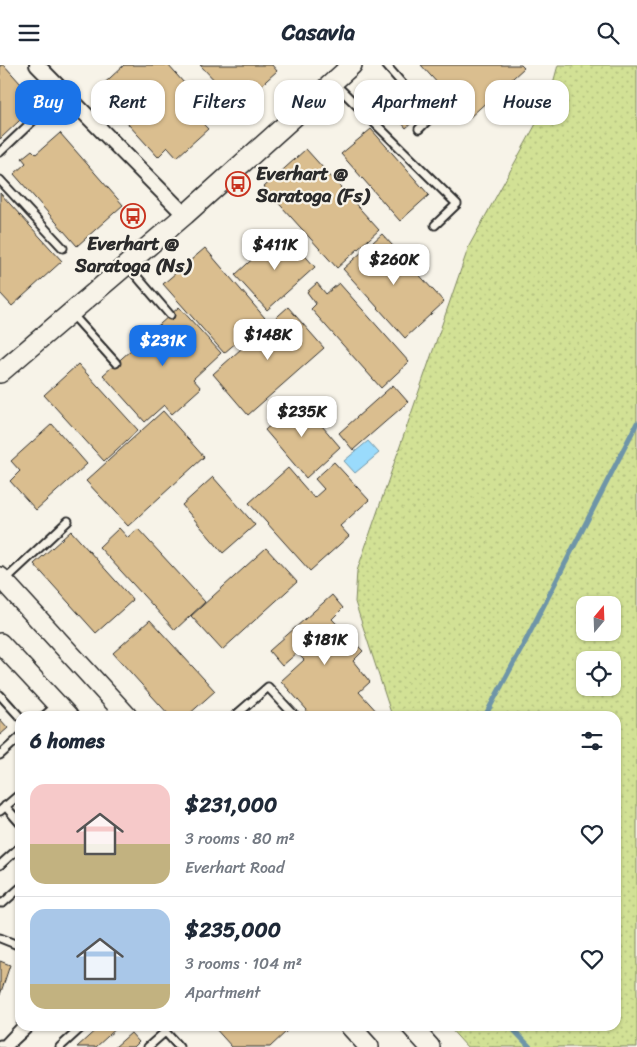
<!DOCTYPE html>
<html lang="en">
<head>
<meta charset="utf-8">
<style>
	:root { --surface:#fff; --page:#f2f2f3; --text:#1f2937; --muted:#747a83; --line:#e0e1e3; --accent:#1a73e8 }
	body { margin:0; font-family:Sriracha,sans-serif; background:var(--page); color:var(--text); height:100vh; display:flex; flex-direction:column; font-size:19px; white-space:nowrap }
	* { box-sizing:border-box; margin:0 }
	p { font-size:16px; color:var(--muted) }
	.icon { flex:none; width:28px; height:28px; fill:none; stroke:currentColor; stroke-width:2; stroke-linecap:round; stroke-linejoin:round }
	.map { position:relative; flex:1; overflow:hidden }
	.drawer { position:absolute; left:15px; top:646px; width:606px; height:320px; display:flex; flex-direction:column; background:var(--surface); border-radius:15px; box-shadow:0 1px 4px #0004 }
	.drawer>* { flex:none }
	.guide { position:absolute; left:15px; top:15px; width:608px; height:45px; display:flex; gap:10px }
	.needle { width:32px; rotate:19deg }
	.fabs { position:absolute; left:576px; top:531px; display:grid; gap:10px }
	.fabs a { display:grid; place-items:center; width:45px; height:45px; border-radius:10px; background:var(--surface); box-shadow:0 1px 4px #0004; font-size:25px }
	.price { position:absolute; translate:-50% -42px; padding:0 11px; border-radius:10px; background:#fff; color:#222; font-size:16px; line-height:32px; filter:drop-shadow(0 1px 2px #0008) }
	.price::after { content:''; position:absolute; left:50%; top:30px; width:15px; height:11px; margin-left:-8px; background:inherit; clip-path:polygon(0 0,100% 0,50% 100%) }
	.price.current { background:var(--accent); color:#fff }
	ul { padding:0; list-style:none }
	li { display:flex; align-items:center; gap:15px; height:125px; padding:0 15px }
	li+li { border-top:1px solid var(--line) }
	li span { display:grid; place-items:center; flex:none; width:140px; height:100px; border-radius:15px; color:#555 }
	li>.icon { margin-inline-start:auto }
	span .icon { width:60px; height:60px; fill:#fffc; stroke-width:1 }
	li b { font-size:21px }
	h2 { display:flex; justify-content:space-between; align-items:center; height:60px; padding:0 15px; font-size:21px }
	.tag { padding:0 18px; border-radius:15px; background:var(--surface); box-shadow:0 1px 4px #0004; font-size:18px; line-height:45px }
	.tag.current { background:var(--accent); color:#fff }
	header { display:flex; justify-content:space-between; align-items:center; height:65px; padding:0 15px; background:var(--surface); font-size:22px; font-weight:800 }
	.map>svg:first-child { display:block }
	.grass { fill:url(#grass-dots); stroke:#7e8660; fill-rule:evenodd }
	.water { fill:#9adbfc; stroke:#6e95a8 }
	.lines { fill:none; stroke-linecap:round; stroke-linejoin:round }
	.stream { stroke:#6e95a8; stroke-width:5 }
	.building { fill:#dabe8f; stroke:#2b2b2b }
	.service-casing { stroke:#2b2b2b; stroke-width:11 }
	.minor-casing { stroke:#2b2b2b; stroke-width:18 }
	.secondary-casing { stroke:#2b2b2b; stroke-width:22 }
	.service { stroke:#f7f3e8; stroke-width:7 }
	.minor { stroke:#f7f3e8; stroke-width:14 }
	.secondary { stroke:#f7f3e8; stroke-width:19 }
	.labels { text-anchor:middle; stroke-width:4.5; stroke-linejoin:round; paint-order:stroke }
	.poi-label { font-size:19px; font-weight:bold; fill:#2b2b2b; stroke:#f7f3e8; text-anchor:start }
</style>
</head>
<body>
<header><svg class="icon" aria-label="menu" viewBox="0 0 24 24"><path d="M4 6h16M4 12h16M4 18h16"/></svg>Casavia<svg class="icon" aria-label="search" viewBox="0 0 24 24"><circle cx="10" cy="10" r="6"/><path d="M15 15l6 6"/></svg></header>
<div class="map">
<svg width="637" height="982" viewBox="0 0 637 982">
	<defs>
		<pattern id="grass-dots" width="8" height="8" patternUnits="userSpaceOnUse" patternTransform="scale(1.25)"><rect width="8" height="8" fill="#d2e195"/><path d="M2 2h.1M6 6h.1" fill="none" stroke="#b4c181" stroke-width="1.8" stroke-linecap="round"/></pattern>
	</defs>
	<rect width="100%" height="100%" fill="#f7f3e8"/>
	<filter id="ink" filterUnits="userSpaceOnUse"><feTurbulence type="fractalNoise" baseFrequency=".02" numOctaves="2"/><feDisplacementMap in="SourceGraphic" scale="10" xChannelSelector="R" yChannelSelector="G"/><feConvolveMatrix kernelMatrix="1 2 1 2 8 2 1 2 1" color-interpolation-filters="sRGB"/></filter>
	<g filter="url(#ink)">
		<!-- grass -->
		<path class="grass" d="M558,0H637V982H467L448,961H616V651H392L355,537L357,506L469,181L548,37ZM585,540H612V568H585ZM585,595H612V622H585Z"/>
		<!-- water -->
		<path class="water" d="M368,376L379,388L355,408L344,396Z"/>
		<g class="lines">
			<!-- stream -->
			<path class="stream" d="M485,651L524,579L637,358
				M510,961L530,982"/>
		</g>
		<!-- building -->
		<path class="building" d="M0,0H4L38,38L0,74Z
			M124,0H168L200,36L190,45L208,64L177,92L168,82L158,92L97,25Z
			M200,0H272L277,6L246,34L229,15L221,22Z
			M421,0H521L524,3L469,53Z
			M401,27L421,50L406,63L386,39Z
			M371,64L429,130L400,156L341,89Z
			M60,68L123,140L77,181L14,109L26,98L22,93L32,85L36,89Z
			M306,84L379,165L337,203L264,122Z
			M0,128L62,196L12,241L0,228Z
			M283,166L315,202L267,245L235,210Z
			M382,169L444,237L405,273L343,204Z
			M205,183L265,253L224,288L163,219Z
			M317,218L326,229L339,218L409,297L381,323L311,244L316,239L307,227Z
			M179,242L221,288L193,314L201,323L172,349L164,340L145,357L103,310Z
			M288,242L324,283L248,350L213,309Z
			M78,299L138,365L104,396L44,330Z
			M393,320L408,337L353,385L339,368Z
			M299,334L340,382L306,413L265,365Z
			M163,346L204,392L128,461L86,416Z
			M52,359L87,399L36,445L10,416L20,406L11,396Z
			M334,397L369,435L340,461L349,471L310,506L249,438L288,403L314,433L324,424L315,414Z
			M213,412L255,460L223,488L182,440Z
			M119,463L128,473L138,464L205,537L175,565L99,482Z
			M71,466L133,535L96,568L34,499Z
			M266,483L297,517L222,585L191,551Z
			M332,530L343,543L332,554L363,586L353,596L370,617L359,627L380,650L379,651H303L307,645L281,616L304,595L297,588L282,601L269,586Z
			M150,555L215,626L187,651H170L113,588Z
			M0,654L8,663L0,670Z
			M0,896L10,900L0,930Z
			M100,961H119L96,982H77Z
			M213,961H283L287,966L270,982H232Z
			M131,968L139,977L134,982H115Z"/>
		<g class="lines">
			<defs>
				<path id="service" d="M386,0L431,52L419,64
					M334,18L457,139L435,160
					M0,87L39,50
					M0,115L63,183
					M127,200L170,250
					M71,248L116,298
					M4,516L68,456
					M0,630L20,652
					M44,651L57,640
					M235,651L268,622L295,651
					M0,690L20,672
					M5,741L20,758
					M0,746L20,729
					M0,800L20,782
					M0,838H3L20,823
					M0,873L20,881
					M160,961L179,982
					M0,979H4L21,961
					M8,982L31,961
					M60,982L83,961
					M148,982L165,967"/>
				<path id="minor" d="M37,0L185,150"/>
				<path id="secondary" d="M0,308L185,150L352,0
					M0,512L127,651
					M0,578L68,651
					M350,961L369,982
					M411,961L430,982"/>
			</defs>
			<!-- service casing -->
			<use href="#service" class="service-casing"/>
			<!-- minor casing -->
			<use href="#minor" class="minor-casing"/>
			<!-- secondary casing -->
			<use href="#secondary" class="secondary-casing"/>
			<!-- service -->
			<use href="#service" class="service"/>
			<!-- minor -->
			<use href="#minor" class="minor"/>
			<!-- secondary -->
			<use href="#secondary" class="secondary"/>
		</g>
	</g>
	<!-- icons -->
	<defs>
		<symbol id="bus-ring" viewBox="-11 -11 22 22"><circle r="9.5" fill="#f7f3e8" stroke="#c8321e" stroke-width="1.5"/><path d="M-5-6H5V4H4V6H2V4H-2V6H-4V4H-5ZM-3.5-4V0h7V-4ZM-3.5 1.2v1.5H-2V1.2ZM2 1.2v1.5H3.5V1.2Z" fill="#c8321e"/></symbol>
	</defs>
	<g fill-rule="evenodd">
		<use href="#bus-ring" x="224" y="105" width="28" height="28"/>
		<use href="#bus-ring" x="119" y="137" width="28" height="28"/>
	</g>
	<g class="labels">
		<!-- poi labels -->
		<g class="poi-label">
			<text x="256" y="115">Everhart @<tspan x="256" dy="22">Saratoga (Fs)</tspan></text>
			<text x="133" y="185" text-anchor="middle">Everhart @<tspan x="133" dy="22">Saratoga (Ns)</tspan></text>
		</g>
	</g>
</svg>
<div class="fabs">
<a><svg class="needle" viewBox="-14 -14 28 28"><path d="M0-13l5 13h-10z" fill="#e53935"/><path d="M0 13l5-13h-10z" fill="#747a83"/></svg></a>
<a><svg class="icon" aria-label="locate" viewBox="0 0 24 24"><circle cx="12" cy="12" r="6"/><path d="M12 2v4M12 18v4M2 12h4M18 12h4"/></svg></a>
</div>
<b class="price" style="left:275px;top:206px">$411K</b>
<b class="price" style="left:394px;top:221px">$260K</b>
<b class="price" style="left:268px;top:296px">$148K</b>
<b class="price current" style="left:163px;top:302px">$231K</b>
<b class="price" style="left:302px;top:373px">$235K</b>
<b class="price" style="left:325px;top:601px">$181K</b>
<div class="guide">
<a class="tag current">Buy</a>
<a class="tag">Rent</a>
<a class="tag">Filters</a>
<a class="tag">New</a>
<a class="tag">Apartment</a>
<a class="tag">House</a>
</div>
<section class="drawer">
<h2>6 homes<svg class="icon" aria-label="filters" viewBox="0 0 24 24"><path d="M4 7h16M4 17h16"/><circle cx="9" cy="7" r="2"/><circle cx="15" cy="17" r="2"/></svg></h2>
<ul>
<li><span style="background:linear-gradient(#f6c9c9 60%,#c2b280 0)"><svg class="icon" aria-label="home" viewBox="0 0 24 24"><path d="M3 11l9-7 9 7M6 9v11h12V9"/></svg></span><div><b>$231,000</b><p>3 rooms · 80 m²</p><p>Everhart Road</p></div><svg class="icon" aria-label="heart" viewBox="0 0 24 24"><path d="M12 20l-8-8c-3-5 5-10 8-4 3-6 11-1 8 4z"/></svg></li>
<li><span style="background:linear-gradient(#a9c7e8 75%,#c2b280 0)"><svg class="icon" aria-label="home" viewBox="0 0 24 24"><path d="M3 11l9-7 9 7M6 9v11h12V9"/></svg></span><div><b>$235,000</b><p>3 rooms · 104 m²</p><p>Apartment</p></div><svg class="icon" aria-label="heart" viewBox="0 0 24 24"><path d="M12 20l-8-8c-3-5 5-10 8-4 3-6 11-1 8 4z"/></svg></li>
</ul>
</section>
</div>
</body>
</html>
